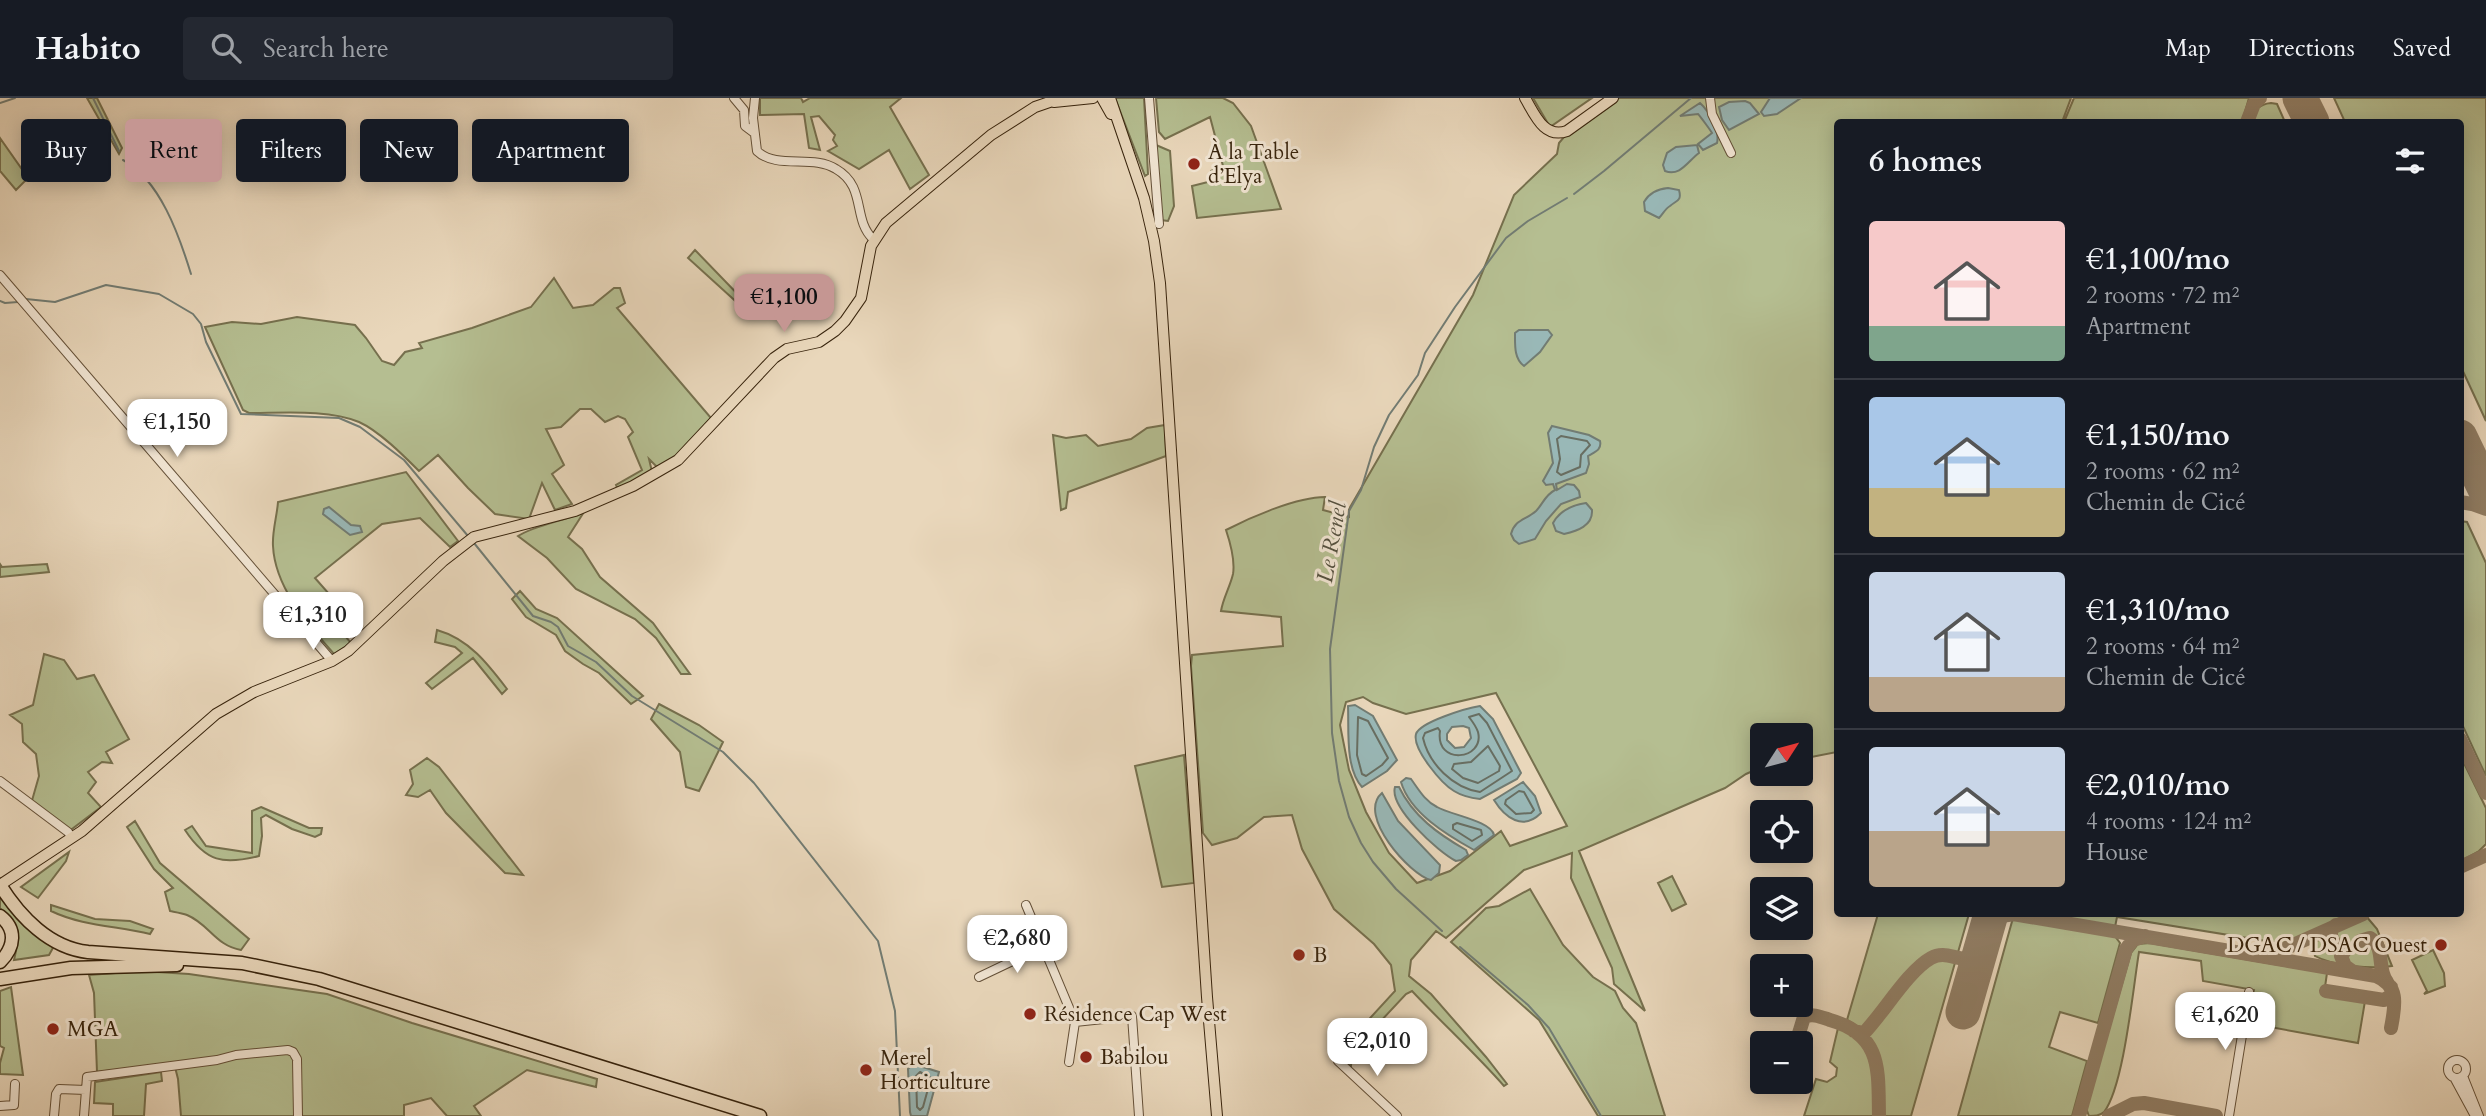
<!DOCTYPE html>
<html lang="en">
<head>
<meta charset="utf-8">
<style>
	:root { --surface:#171b24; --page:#242831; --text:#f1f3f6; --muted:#9ea1a6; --line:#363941; --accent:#c59692 }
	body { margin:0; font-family:Cardo,serif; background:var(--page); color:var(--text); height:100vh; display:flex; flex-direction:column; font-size:26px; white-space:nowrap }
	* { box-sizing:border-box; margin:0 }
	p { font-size:23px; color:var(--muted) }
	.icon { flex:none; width:38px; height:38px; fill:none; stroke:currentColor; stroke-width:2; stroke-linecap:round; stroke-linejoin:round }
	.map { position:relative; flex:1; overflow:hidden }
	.side { position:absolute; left:1834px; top:21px; width:630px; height:798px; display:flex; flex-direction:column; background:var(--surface); border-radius:7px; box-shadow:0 4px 18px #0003 }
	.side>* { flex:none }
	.hud { position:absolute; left:21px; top:21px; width:665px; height:63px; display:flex; gap:14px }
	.needle { width:46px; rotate:54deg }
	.tools { position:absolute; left:1750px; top:625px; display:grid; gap:14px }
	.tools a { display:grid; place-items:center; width:63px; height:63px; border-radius:7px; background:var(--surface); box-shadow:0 4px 18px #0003; font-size:35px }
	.price { position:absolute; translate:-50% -60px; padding:0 16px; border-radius:14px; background:#fff; color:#222; font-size:23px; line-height:46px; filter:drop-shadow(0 2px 4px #0008) }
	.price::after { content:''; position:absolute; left:50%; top:42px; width:21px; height:16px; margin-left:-10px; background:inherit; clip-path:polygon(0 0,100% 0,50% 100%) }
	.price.active { background:var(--accent); color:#111 }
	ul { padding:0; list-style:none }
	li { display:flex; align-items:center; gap:21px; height:175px; padding:0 35px }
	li+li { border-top:2px solid var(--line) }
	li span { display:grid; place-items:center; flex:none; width:196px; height:140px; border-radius:7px; color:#555 }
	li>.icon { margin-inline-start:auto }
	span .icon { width:84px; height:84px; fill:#fffc; stroke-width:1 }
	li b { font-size:30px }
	h2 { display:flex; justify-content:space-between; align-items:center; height:84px; padding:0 35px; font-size:30px }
	.pill { padding:0 24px; border-radius:7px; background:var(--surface); box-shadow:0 4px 18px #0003; font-size:24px; line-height:63px }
	.pill.active { background:var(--accent); color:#111 }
	header { display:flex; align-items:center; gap:42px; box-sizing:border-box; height:98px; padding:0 35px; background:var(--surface); border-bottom:2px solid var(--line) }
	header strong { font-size:33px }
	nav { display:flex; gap:38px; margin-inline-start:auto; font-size:24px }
	.search { width:490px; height:63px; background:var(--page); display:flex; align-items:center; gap:18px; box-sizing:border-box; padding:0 24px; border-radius:7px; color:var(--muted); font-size:26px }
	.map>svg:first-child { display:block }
	.green { fill:#b5be91; stroke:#76704e; stroke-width:2; fill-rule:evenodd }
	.water { fill:#99b8b7; stroke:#727c73; stroke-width:2; fill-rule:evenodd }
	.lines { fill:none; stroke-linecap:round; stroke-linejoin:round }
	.shore { stroke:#686e62; stroke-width:2 }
	.stream { stroke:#727c73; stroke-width:2 }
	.taxiway { stroke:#907d64; stroke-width:14 }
	.runway { stroke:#907d64; stroke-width:35 }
	.minor-casing { stroke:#645038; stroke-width:10 }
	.major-casing { stroke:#37230c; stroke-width:12 }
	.highway-casing { stroke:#37230c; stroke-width:15 }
	.minor { stroke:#f1e5d3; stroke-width:8 }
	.major { stroke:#e9d7bb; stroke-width:10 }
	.highway { stroke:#e9d7bb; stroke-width:12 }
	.poi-dot { fill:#8f2418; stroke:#f1e5d3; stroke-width:2.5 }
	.labels { text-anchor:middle; stroke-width:6; stroke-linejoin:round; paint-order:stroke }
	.poi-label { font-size:21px; fill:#37230c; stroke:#f1e5d3; text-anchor:start }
	.water-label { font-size:23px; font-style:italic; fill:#54503f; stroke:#f1e5d3 }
</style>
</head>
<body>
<header>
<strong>Habito</strong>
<div class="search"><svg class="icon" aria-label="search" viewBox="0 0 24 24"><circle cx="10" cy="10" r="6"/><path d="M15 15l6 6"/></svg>Search here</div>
<nav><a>Map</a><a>Directions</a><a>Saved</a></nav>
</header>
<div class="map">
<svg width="2486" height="1018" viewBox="0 0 2486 1018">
	<rect width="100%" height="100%" fill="#e9d7bb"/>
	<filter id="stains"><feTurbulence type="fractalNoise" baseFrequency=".00286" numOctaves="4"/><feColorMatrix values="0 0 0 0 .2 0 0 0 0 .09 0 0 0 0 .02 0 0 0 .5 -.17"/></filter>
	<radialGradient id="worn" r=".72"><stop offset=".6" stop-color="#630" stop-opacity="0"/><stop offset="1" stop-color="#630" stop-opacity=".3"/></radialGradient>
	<!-- green -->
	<path class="green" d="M87,0H97L122,50L119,56Z
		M801,0L803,4L810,0H901L890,9L929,77L910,91L889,52L859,71L828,53L837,48L833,42L835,37L819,18L811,19L820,52L809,50L804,16L760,17V0Z
		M1115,0H1144L1148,76L1145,78Z
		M1156,0H1223L1233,5L1251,28L1281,111L1197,120L1192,88L1212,83L1211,73L1223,68L1210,19L1165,41L1159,34Z
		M1533,0H1592L1550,29Z
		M1618,0H2071L2062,24H1838L1837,654L1801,661V637H1762V669L1746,676L1725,690L1579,753L1645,913L1614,886L1612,870L1571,780L1572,755L1524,772L1446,840L1436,833L1411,862L1409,878L1431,896L1486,959L1507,986L1504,988C1475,955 1442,925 1412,893L1406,896L1352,954L1351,968L1338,955L1395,893L1391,867L1374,846L1334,811L1302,751L1292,717L1264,719L1237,740L1212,747L1203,735L1191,568L1192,557L1283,548L1281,519L1221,513C1223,500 1230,489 1233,476C1235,464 1230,444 1226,432C1251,419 1297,399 1325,399L1323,412L1349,419V411L1473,197L1514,97L1557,56L1559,45L1564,39ZM1496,595L1567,728L1510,748L1501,733L1450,773L1417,785L1389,755L1366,714L1349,672L1340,627L1346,604L1363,599L1373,605L1406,616Z
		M2074,0H2249L2242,24H2064Z
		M2334,0H2486V323L2461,269L2460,24H2345Z
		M2271,5L2277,6L2285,24H2251C2255,13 2258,6 2271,5Z
		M0,40L28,80L16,92L0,73Z
		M1156,47L1170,53L1174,108L1168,123L1161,122Z
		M695,152L751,210L742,209L688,160Z
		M554,180L573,210L593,207L614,190H620L625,205L617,210L711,320L681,356L659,371L649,361L653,378L619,394L616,387L642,372L628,339L633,334L625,321L618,318L605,324L591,311H580L561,329L546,331L564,367L552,376L572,406L555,412L542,385L529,421L495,416L468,390L438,357L419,373C403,357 379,333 359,324C329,311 282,315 249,315L243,312L205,229L232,224L261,226L297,219L355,227L366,240L382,263L394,267L405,254L422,250L419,245L472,230L531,209Z
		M1165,327L1166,358L1068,394L1066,410L1061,412L1053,337L1066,340L1086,337L1098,348L1131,341L1147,330Z
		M406,374L458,443L450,449L420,420L382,426L315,480L330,497L321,509L351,545L334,556C308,526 275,490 273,448C272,434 277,418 278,404Z
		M584,414L568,439L582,451L600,479L653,525L690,576H681L656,540L635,521L576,491L547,460L518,438C535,427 564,423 584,414Z
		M2460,423L2467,424L2486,465V678L2461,624Z
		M0,466L2,469L47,466L49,474L0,479Z
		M520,493L536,511L557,520L643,598L631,606L599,575L583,566L565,553L556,537L526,519L512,501Z
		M437,532C469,541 488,566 507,591L502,596L473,560L432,591L426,585L462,555L455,549L435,544Z
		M44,556L64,562L77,581L94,577L129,641L106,654L112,665L102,664L88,674L96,684L88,695L101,709L68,734L31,706L39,678L36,656L23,644L22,626L10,617L33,607Z
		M659,606L699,627L723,644L699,693L686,689L680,654L651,621Z
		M1184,657L1194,785L1162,789L1135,668Z
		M2460,657L2486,710V746L2479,753L2461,763Z
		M427,660L439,669L523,777L505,775L446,715L430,692L418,699L406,697L413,686L410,672Z
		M261,709L309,730H322L321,736L315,739L292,731L266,717L261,720L262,738L259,758C223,767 206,764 185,732L192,728L206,748L252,755V713Z
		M135,723L160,765L249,841L241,852C216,848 209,826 187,817C182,815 175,814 170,813L165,794L173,790L154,771L127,729Z
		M69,754L66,763L38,800L21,789Z
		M1672,778L1686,806L1672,813L1658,785Z
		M1530,791L1563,847L1593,879L1615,893L1623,910L1636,925L1665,1018H1598L1539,922L1451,844L1486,810L1499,808Z
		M0,799L54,848L49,857L14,862C20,836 22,828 0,810Z
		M51,807L95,821L130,823L153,831L150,836C117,828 82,828 51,813Z
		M1878,816H1969L1911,1018H1883C1882,977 1889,945 1847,922Z
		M2069,816H2352L2280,850L2278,845L2117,819L2115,829L2068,821Z
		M2366,818L2377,831L2392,868C2372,871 2333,868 2315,858L2313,848L2317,842Z
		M2013,820L2114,837L2120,845L2098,925L2060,914L2049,949L2087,963L2072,1018H1958Z
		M2150,845L2327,875L2324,896L2365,903L2358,945L2248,925L2254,892L2203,883L2201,863L2139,854C2133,890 2124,988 2104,1014C2099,1018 2095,1018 2089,1018L2086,1010L2131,855L2138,846Z
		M2433,852L2444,875L2445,888L2424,896L2427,893L2412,862Z
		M141,873L189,876L327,896L412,925L597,981L596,989L527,972L474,1008L481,1018H447L431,1000L404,1007V1018H181L178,981L174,965L97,974L94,895L89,877Z
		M11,889L23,977L0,976V965L4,950L0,948V893Z
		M1838,930C1852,935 1871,950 1874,966C1878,981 1874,1002 1873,1018H1804L1816,981L1827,984L1836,978L1837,970L1830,964Z
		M161,974L162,983L146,986L144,1018H113V1006L94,1005L95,984Z"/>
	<!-- water -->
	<path class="water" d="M1770,0H1801L1777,16L1764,18L1761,14Z
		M1745,3L1750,5L1759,16L1729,32L1722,22L1719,9L1729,4Z
		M1700,5C1709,13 1720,33 1717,45L1703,52L1698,46L1712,35C1711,33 1700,18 1698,16L1680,18Z
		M1697,47L1699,55C1688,63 1680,79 1665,73L1663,67L1667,55L1676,49Z
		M1668,90L1679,92C1682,103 1677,102 1670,108C1665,111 1663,116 1659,120L1645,113L1644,104C1649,95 1657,91 1668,90Z
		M1519,232H1548L1552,237L1540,254L1524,268C1514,261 1515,247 1515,235Z
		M1552,328L1589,337L1600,343C1602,352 1595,354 1588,358L1589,366L1586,375L1556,386L1557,392L1567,386L1574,387L1579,393L1580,399L1561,406L1546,423L1535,441L1519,446L1514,442L1511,436C1515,421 1526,422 1536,413C1543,406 1545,397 1555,392L1553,386L1546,387L1543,383L1553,365L1548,335Z
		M1586,405L1592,412C1593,428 1577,433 1564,436L1556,433L1553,425C1560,412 1573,407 1586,405Z
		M329,409L351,427L360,428L362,434L350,437L323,416L324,411Z
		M1355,607L1373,618L1397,662L1387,673L1362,689C1345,670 1349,633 1348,608Z
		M1480,608L1493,621L1521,675L1517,681L1480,701C1471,700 1462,698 1454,693C1442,686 1412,651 1416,636C1420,624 1467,610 1480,608ZM1463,628L1469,630L1471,640L1464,649L1455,650L1447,642V636L1452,629Z
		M1406,680L1411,681C1419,692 1425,703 1437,709C1451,717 1491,723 1494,737L1474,752C1447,737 1410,715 1401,684Z
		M1523,684L1535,698L1541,715C1523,733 1505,720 1494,702Z
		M1395,689H1399C1413,718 1438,736 1466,752L1468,757L1461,762L1456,763C1438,754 1389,709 1395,689Z
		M1382,695L1398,723L1440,767L1439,775L1431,782C1410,777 1356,717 1382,695Z
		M913,966L939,974L927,1018H911L910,1014L908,971Z"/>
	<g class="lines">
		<!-- shore -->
		<path class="shore" d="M1561,338L1587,343L1590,347L1581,357L1580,369L1561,377L1557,374L1560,361L1557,341Z
			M1479,616L1487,625L1512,673L1480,694C1453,690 1429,666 1423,640L1425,635L1438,630L1440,633C1435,668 1485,662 1478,634C1476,628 1472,623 1469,619Z
			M1358,619L1368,623L1388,660L1382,667L1366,678L1362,676L1357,657Z
			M1488,648L1500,668L1499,673L1478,685L1463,680L1452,671L1454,666L1471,664Z
			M1519,693L1524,694L1534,712L1531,715L1516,716L1505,706L1506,702Z
			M1457,725L1481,732L1482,737L1472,743L1453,731V727Z
			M920,974L931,980L923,1009L920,1012L917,1009L916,978Z"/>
		<!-- stream -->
		<path class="stream" d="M93,0L119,53
			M0,5L15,0
			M123,62C160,82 179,137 191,176
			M1574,96L1604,73L1691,0
			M26,201L55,204L106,187L159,196L193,216L201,226L206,244L241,316L339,320L360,329L404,362L468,438
			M0,203L5,205L18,204
			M474,445L533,518L551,524L558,529L568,548L596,564L632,598L723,654L754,685L878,843L895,913L900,1018
			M1442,833L1396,791L1373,764L1361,745L1349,719L1339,683L1332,635L1330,551L1349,413L1361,392L1374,349L1389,317L1418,277L1425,255L1455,209L1506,140L1528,123L1567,100
			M1460,849L1528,907L1549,930L1601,1018"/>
		<!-- taxiway -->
		<path class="taxiway" d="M2247,24L2254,6L2260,0
			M2460,404L2472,406L2486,411
			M2460,641L2486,695
			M2460,769L2486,757
			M2013,816L2376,878C2400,888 2395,908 2391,930
			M2336,827L2331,832V838L2336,849L2347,850L2341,858L2345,868L2352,873
			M1987,830L2001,818L2015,816
			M2360,843L2370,840C2386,850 2376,869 2387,884
			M2268,858L2363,816
			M1967,862L1972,868L1973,879
			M2326,893L2384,902L2392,897L2391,889
			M1854,933L1864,935C1884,914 1908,873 1931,860C1950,849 1965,873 1981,851
			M1796,945L1804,919C1813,915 1821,919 1830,922C1883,937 1878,973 1879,1018
			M2079,1018L2126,851L2133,842L2145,838
			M2109,1018L2133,1006L2144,1005L2216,1018"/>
		<!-- runway -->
		<path class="runway" d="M2300,0L2312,24
			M2460,339L2486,393
			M1963,914L1991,816"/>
		<defs>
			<path id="minor" d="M734,0L744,12L745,28L753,34
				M755,0L753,20L757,53C777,72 813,56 836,71C867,89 852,121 873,141
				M1149,0L1159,126
				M1710,0L1712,16L1731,55
				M0,177L332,563
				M0,683L68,734L72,740
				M1026,807L1075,924L1069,964
				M979,879L1042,849
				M1075,924L1132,918L1139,1018
				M2448 971a9 9 0 1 1 18 0a9 9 0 1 1-18 0Z
				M1338,963L1397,1018
				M2463,978L2479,1018
				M2455,981L2475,1018
				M0,1008L14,1007L15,986
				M54,1018L56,996L59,991L86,992
				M84,1018L87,979L217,962L236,957L288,952L293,954L297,961L298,1018
				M2229,1018L2249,894"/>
			<path id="major" d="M1102,0L1111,16
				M1110,0L1144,100L1154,143L1160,185L1207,899L1217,1018
				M1525,0C1535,17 1544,41 1567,33L1613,0
				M1054,4L1093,0
				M0,787L82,733L216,616L254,594L332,563L348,553L443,463L474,439L575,413L633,388L678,362L774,260L787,251L819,244L835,233L845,223L861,200L871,148L886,125L991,37L1035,9L1061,0"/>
			<path id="highway" d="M0,787C20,819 50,850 88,854L242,865L319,881L760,1018
				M0,818C17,831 15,849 0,864
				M0,881L71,870L177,867"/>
		</defs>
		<!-- minor casing -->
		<use href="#minor" class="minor-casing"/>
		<!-- major casing -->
		<use href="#major" class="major-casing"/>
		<!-- highway casing -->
		<use href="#highway" class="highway-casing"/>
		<!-- minor -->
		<use href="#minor" class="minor"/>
		<!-- major -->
		<use href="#major" class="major"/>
		<!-- highway -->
		<use href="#highway" class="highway"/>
	</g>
	<!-- markers -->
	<g class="poi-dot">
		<circle cx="1194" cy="66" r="7"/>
		<circle cx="2441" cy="847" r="7"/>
		<circle cx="1299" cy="857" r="7"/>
		<circle cx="1030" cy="916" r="7"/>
		<circle cx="53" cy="931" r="7"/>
		<circle cx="1086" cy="959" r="7"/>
		<circle cx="866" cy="972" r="7"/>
	</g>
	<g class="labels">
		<!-- poi labels -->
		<g class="poi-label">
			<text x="1208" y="61">À la Table<tspan x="1208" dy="24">d’Elya</tspan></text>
			<text x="2427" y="854" text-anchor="end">DGAC / DSAC Ouest</text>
			<text x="1313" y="864">B</text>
			<text x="1044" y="923">Résidence Cap West</text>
			<text x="67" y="938">MGA</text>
			<text x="1100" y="966">Babilou</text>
			<text x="880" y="967">Merel<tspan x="880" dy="24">Horticulture</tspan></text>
		</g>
		<!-- water labels -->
		<g class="water-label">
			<text transform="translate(1331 444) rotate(-80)" y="8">Le Renel</text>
		</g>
	</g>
	<rect width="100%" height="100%" filter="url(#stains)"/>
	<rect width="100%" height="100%" fill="url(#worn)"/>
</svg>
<div class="tools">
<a><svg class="needle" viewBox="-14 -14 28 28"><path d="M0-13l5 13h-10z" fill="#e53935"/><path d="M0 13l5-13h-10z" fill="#9ea1a6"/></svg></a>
<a><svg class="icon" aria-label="locate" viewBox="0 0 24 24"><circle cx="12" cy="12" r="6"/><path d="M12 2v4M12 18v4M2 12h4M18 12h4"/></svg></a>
<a><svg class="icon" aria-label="layers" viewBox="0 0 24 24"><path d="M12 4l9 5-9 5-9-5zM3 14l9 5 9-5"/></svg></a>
<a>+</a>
<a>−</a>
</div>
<b class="price active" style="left:784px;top:236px">€1,100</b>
<b class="price" style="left:177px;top:361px">€1,150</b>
<b class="price" style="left:313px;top:554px">€1,310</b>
<b class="price" style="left:1017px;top:877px">€2,680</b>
<b class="price" style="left:2225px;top:954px">€1,620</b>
<b class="price" style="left:1377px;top:980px">€2,010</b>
<div class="hud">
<a class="pill">Buy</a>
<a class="pill active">Rent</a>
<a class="pill">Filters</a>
<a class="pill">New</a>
<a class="pill">Apartment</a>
</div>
<section class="side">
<h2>6 homes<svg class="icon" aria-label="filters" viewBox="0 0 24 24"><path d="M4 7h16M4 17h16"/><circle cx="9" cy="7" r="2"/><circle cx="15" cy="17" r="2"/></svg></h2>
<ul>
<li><span style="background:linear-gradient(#f6c9c9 75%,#7fa58c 0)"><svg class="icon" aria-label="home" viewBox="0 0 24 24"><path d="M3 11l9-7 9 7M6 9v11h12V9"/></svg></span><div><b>€1,100/mo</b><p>2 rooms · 72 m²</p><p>Apartment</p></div></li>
<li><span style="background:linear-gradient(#a9c7e8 65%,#c2b280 0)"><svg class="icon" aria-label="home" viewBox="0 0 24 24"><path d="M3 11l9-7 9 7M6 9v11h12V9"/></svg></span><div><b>€1,150/mo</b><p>2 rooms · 62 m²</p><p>Chemin de Cicé</p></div></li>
<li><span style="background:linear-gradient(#c9d6e8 75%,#b9a48a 0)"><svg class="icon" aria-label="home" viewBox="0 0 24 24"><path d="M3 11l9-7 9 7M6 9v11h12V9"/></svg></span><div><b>€1,310/mo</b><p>2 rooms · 64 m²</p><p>Chemin de Cicé</p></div></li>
<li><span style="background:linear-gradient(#c9d6e8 60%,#b9a48a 0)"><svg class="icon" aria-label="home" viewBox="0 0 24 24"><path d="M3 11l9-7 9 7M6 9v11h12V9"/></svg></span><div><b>€2,010/mo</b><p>4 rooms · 124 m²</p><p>House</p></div></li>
</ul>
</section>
</div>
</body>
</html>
